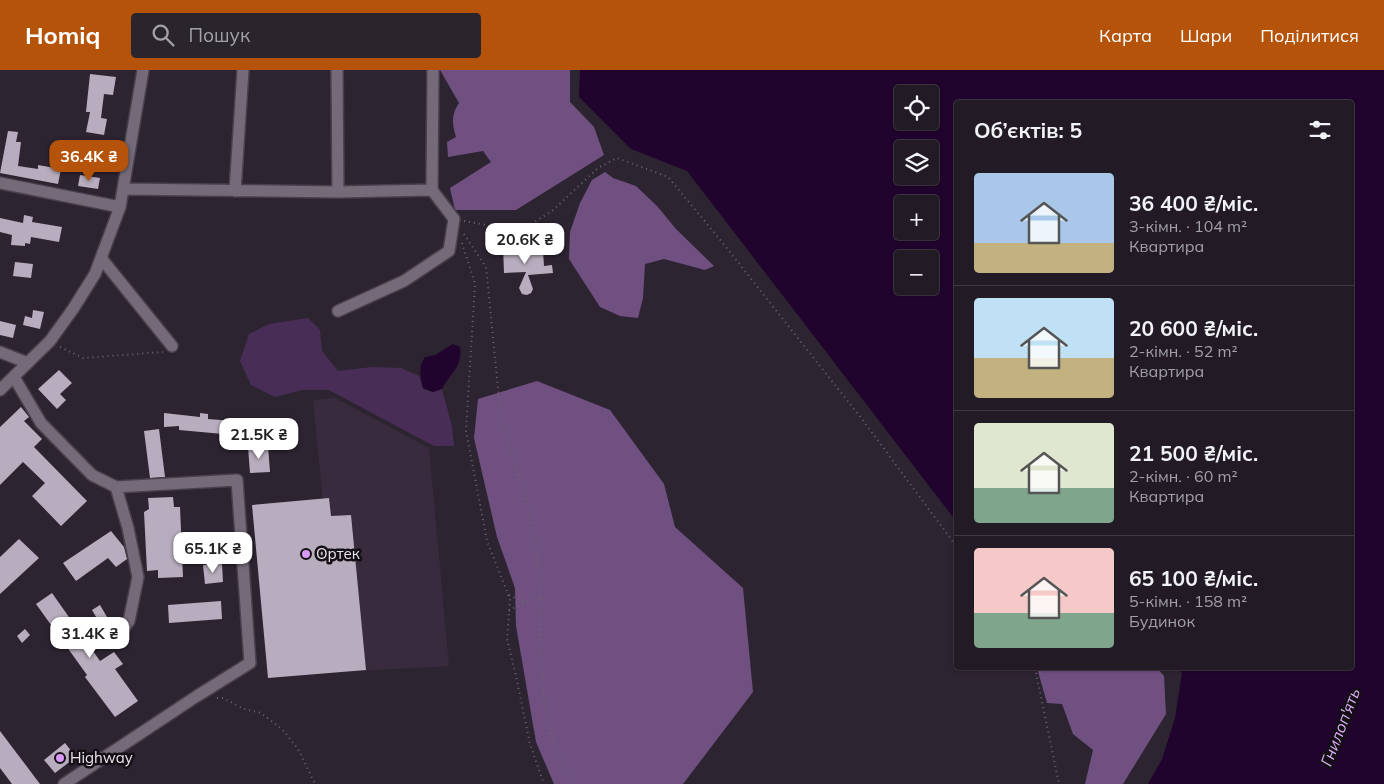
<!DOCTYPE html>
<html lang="uk">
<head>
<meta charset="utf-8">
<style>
	:root { --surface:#221b25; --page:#2a242d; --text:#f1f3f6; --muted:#a2a1a7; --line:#3f3942; --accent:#b45309 }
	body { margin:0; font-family:Mulish,sans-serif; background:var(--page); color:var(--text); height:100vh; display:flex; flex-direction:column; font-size:19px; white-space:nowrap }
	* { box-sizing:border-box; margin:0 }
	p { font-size:16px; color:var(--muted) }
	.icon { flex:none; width:28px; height:28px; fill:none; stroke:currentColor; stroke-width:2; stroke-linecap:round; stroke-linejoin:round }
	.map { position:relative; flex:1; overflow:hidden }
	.side { position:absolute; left:954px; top:30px; width:400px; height:570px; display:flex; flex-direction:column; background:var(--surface); border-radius:5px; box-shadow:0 1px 4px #0004,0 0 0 1px var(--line) }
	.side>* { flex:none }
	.fabs { position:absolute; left:894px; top:15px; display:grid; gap:10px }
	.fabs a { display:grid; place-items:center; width:45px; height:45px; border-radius:5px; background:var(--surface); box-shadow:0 1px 4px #0004,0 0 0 1px var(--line); font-size:25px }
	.price { position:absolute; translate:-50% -42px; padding:0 11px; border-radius:10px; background:#fff; color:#222; font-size:16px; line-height:32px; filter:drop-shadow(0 1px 2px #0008) }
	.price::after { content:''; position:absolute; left:50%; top:30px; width:15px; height:11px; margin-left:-8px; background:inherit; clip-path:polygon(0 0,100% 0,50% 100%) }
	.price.on { background:var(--accent); color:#fff }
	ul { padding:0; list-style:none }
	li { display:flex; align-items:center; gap:15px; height:125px; padding:0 20px }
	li+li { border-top:1px solid var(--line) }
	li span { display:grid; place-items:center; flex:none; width:140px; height:100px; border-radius:5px; color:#555 }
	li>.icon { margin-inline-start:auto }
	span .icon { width:60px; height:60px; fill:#fffc; stroke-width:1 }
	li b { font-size:21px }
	h2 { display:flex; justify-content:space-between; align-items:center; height:60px; padding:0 20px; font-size:21px }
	header { display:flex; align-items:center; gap:30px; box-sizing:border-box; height:70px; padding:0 25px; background:var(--accent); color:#fff }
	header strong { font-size:24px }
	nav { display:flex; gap:28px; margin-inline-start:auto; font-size:18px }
	.search { width:350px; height:45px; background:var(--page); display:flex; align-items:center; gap:12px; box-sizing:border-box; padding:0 18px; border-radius:5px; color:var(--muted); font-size:19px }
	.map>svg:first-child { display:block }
	.built { fill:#372b3d }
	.green { fill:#482e56 }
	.forest { fill:#705080 }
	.water { fill:#21042e; fill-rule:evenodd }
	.building { fill:#b8adbe }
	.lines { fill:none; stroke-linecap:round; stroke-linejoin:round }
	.minor-casing { stroke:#48414c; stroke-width:14 }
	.path { stroke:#6c6470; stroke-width:2; stroke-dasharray:1 4; stroke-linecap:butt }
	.minor { stroke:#746a7a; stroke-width:11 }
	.poi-dot { fill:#d89af8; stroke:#130f15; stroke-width:2 }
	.labels { text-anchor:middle; stroke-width:5; stroke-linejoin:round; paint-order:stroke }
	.poi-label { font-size:15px; fill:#eae4ed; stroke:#130f15; text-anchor:start }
	.water-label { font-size:16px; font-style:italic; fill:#ddadf7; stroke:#130f15 }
</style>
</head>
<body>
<header>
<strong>Homiq</strong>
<div class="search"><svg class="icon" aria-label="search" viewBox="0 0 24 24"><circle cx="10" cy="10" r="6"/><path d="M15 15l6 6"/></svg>Пошук</div>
<nav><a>Карта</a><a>Шари</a><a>Поділитися</a></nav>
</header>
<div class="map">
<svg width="1384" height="714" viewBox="0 0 1384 714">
	<rect width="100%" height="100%" fill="#2d2431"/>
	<!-- built -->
	<path class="built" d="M335,328L429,378L449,596L340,602L313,330Z"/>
	<!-- green -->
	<path class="green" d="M308,248L320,260L322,281L338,301L372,297L401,298L419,306L423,319L433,322L442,319L452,356L454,376H434L329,320H302L275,327L251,315L240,291L249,264L269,254Z"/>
	<!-- forest -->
	<path class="forest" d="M440,0H570V32L594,57L604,85L516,140H455L450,118L491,92L483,81L448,87L447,72L456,67C452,54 451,45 459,33Z
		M605,102L613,108L636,116L657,136L676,159L714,196L705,200L664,189L645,194L643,228L638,248L620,246L600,237L569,189L570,162L580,133L592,110Z
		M537,311L610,340L664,414L675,457L743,518L753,622L683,714H554L536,672L516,556L515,518L497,467L474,368L478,329Z
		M1037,598H1157L1164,606L1166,644L1123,714H1085L1093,680L1073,664L1062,634L1047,633Z"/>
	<!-- water -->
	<path class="water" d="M580,0H1384V714H1148L1162,689L1175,648L1182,603L1176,598H1351V32H956V451L687,101L631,79L579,27ZM902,24H930V51H902ZM902,79H930V106H902ZM902,134H930V161H902ZM902,189H930V216H902Z
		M453,274L460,277C463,297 451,302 442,319L433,322L423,318C420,306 418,297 425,287L435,285Z"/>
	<!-- building -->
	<path class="building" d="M90,4L116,7L113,25L104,24L101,48L107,49L104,65L86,62L90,42H86Z
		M8,61L18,62L16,72H21L18,96L38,99V95L61,99L58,114L0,103Z
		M80,105L100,108L98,119L78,116Z
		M24,145L33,147L32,152L62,157L59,172L31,167L30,174L25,173V176L11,175L12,165L0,162V148L23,153Z
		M520,175V183L543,181L544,196L552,195L553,203L528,205L533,219L531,223L527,225L522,224L519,218L526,202L504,203L503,176Z
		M15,192L33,194L31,208L13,206Z
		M33,240L44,242L40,259L23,255L25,246L32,248Z
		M0,251L16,255L13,268L0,265Z
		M59,300L72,313L60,324L66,330L57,339L38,319Z
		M21,337L29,347L24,351L42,369L34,377L87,431L61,456L32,426L45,413L23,392L0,415V357Z
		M164,343L200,347V343L208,344V349L246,352L245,366L179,360V356L164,357Z
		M159,359L165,407L150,408L144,361Z
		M268,376L270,402L250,403L248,377Z
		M173,427L174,437H180L183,507L158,508V500L147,501L144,442L149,439L148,428Z
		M329,428L331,446L351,445L366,600L268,608L252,435Z
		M111,461L124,477L127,489L116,497L108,488L76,511L63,493Z
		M19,469L39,488L0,524V487Z
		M222,494L223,512L205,514L203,495Z
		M52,523L100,591L114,582L123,594L115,599L138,631L115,647L85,607L87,605L36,534Z
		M221,531L222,549L169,553L168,535Z
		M100,535L107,547L99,552L92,540Z
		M25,559L30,565L22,573L17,566Z
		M0,661L40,714H12L0,698Z
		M65,673L76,687L55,703L44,690Z"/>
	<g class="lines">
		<defs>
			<path id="minor" d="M337,0L338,122
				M0,113L120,137
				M123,119L338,122L432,120
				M432,120L433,0
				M235,121L243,0
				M101,188L172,276
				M338,241L404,211L449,181L454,149L432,120
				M0,282L28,293
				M14,307L41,353L92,405L116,417L237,410L250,593L197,626L64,714
				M0,320L50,271L73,239L95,204L120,137L143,0
				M116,417L128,458L138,507L129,551L116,570"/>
		</defs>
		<!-- minor casing -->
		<use href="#minor" class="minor-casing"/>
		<!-- path -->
		<path class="path" d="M464,151L520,161L552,141L598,98L617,88L668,107L722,172L865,353L956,476
			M464,164L486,197L501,348L535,461L540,527
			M462,173L475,214L466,361L487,471L510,529L507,569L516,606L530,674L544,714
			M60,277L83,288L163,282
			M509,525L524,532L540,527C540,566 540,604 546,642C550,667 562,692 573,714
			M509,541L524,532
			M1035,598L1059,714
			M217,628H223L244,639L261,643L283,660L298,679L315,714"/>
		<!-- minor -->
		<use href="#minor" class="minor"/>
	</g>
	<!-- markers -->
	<g class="poi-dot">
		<circle cx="306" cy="484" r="5"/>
		<circle cx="60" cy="688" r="5"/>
	</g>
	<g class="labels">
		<!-- poi labels -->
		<g class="poi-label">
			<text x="316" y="489">Ортек</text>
			<text x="70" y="693">Highway</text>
		</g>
		<!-- water labels -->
		<g class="water-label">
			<text transform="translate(1340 657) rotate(-69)" y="6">Гнилоп'ять</text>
		</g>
	</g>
</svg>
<div class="fabs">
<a><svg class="icon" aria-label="locate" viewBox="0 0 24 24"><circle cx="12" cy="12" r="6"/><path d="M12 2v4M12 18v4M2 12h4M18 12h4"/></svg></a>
<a><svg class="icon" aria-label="layers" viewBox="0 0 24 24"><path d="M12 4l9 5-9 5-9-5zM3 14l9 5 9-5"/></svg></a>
<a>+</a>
<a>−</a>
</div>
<b class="price on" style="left:89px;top:112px">36.4K ₴</b>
<b class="price" style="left:525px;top:195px">20.6K ₴</b>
<b class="price" style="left:259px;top:390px">21.5K ₴</b>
<b class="price" style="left:213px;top:504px">65.1K ₴</b>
<b class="price" style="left:90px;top:589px">31.4K ₴</b>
<section class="side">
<h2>Об’єктів: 5<svg class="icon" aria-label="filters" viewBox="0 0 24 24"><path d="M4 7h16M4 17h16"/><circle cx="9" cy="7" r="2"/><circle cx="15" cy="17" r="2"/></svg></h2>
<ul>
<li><span style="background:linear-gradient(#a9c7e8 70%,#c2b280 0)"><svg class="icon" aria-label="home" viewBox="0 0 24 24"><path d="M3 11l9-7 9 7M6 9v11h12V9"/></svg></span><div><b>36 400 ₴/міс.</b><p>3-кімн. · 104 m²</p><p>Квартира</p></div></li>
<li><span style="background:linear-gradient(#bfe0f5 60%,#c2b280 0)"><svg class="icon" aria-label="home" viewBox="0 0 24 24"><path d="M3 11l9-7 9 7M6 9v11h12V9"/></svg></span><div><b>20 600 ₴/міс.</b><p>2-кімн. · 52 m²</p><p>Квартира</p></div></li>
<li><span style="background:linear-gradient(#dfe7d0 65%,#7fa58c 0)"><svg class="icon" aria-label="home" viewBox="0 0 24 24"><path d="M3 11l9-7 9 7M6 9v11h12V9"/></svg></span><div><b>21 500 ₴/міс.</b><p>2-кімн. · 60 m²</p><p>Квартира</p></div></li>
<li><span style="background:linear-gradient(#f6c9c9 65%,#7fa58c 0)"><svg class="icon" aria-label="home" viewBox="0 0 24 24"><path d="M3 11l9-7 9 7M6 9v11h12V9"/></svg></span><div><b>65 100 ₴/міс.</b><p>5-кімн. · 158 m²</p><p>Будинок</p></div></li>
</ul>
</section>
</div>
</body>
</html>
